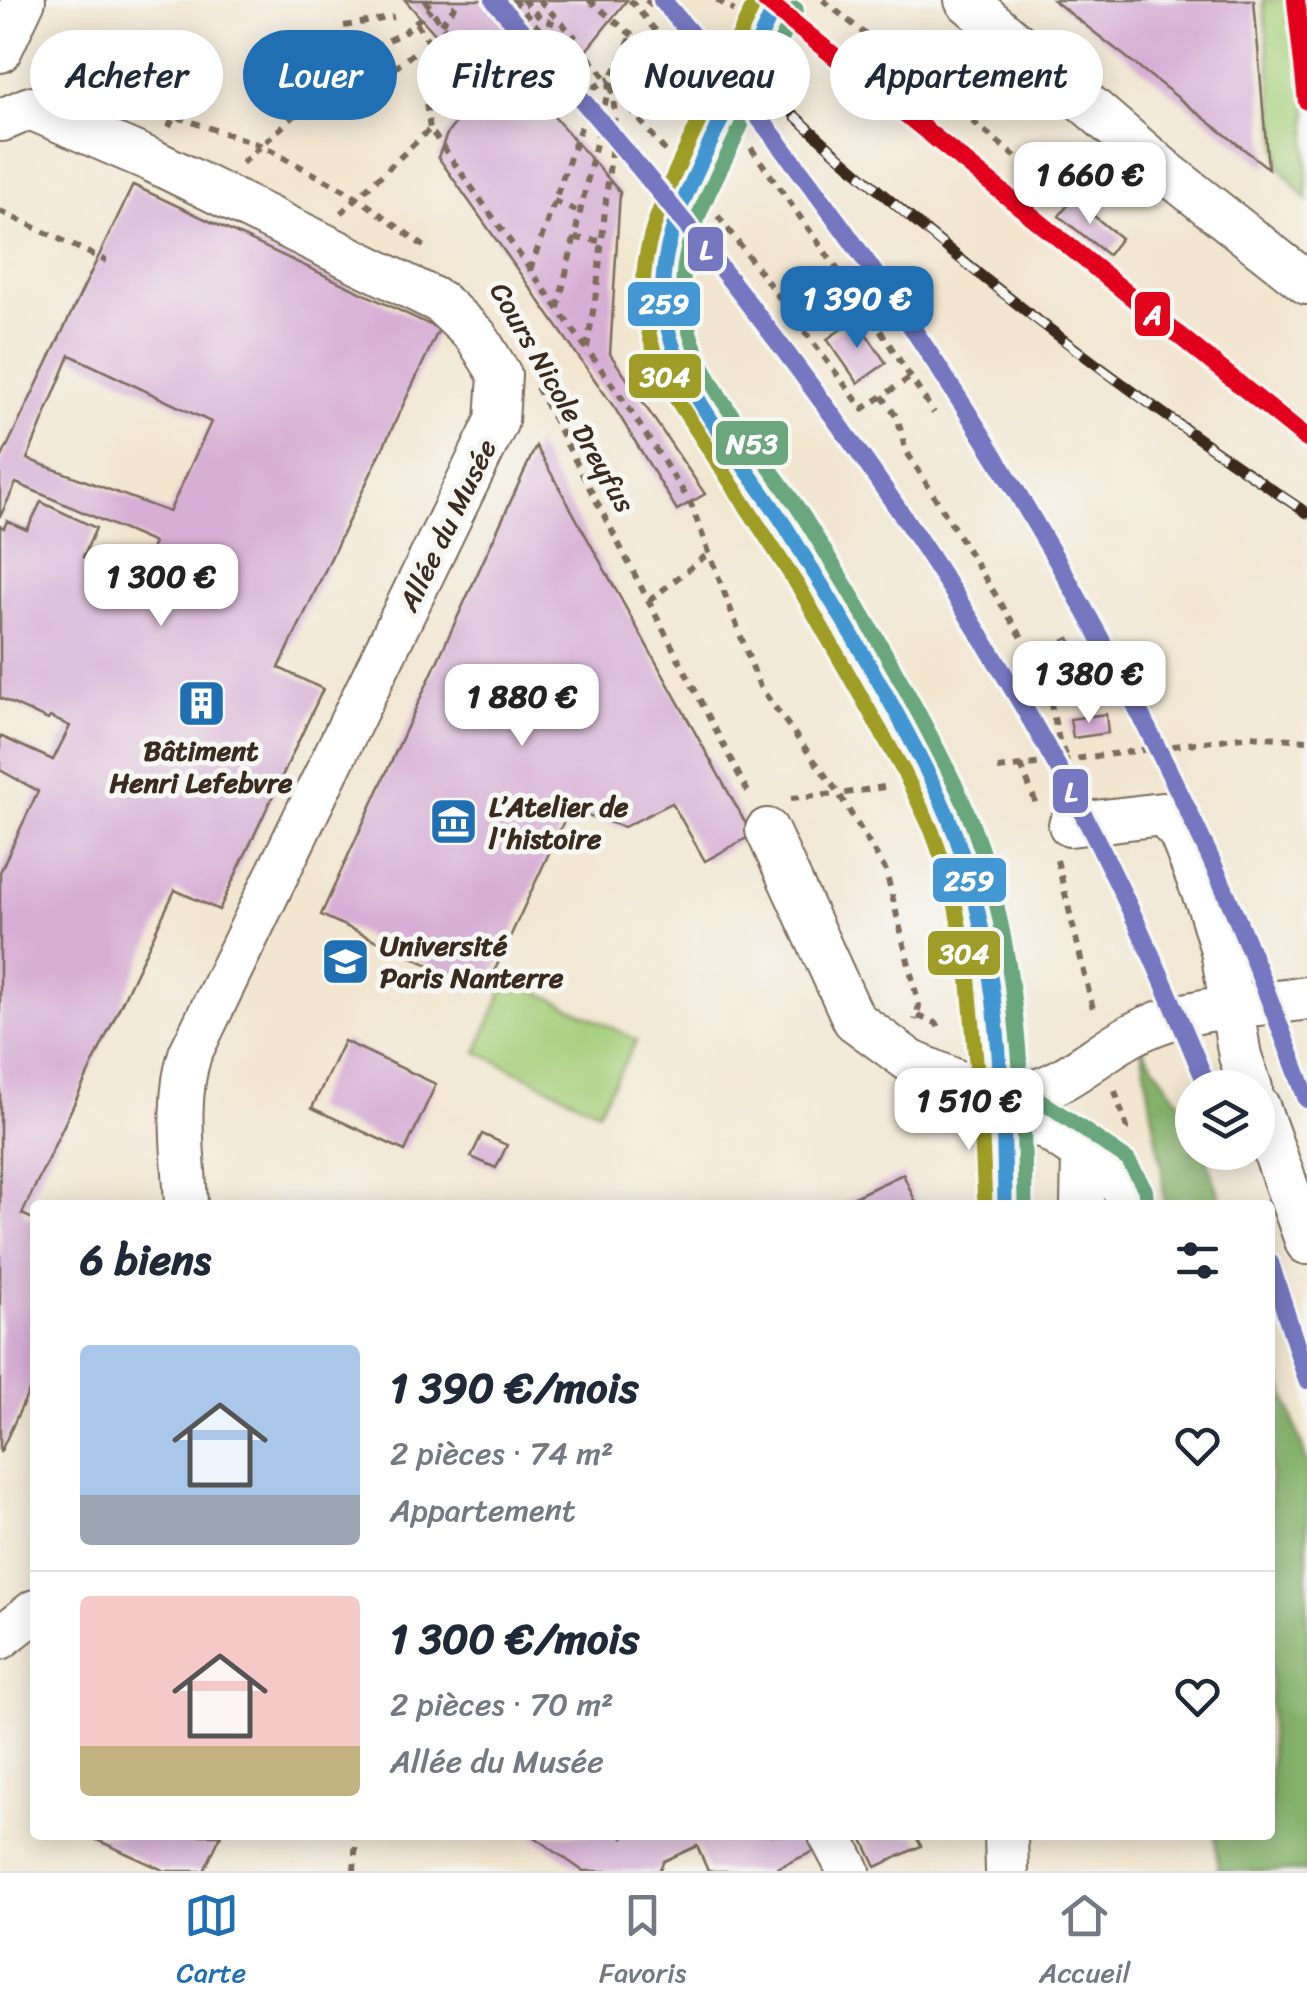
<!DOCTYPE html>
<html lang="fr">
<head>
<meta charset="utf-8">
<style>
	:root { --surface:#fff; --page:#f2f2f3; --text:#1f2937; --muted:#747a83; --line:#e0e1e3; --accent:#1f6fb2 }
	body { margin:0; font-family:Sriracha,sans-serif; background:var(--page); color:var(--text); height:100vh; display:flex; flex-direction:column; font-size:38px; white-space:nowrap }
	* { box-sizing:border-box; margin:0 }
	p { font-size:32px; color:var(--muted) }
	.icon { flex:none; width:55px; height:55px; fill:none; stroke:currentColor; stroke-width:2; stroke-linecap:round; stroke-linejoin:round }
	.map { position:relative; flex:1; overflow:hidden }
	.side { position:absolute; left:30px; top:1200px; width:1245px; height:640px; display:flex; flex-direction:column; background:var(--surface); border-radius:10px; box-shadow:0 5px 25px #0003 }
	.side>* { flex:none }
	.guide { position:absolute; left:30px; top:30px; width:1248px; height:90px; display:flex; gap:20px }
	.tools { position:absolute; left:1175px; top:1070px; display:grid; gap:20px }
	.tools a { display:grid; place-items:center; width:100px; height:100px; border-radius:50%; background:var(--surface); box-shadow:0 5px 25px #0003; font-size:50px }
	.price { position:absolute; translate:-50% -85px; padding:0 22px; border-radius:20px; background:#fff; color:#222; font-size:32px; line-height:65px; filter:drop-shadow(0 2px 5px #0008) }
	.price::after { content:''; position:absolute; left:50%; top:60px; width:30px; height:22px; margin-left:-15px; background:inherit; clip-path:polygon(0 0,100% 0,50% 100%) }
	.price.on { background:var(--accent); color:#fff }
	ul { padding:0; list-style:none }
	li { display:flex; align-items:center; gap:30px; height:250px; padding:0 50px }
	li+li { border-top:2px solid var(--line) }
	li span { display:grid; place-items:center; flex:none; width:280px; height:200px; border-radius:10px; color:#555 }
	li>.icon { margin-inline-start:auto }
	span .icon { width:120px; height:120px; fill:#fffc; stroke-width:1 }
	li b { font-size:42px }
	h2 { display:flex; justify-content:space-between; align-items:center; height:120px; padding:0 50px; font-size:42px }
	.tag { padding:0 35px; border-radius:45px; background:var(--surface); box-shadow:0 5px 25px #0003; font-size:35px; line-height:90px }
	.tag.on { background:var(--accent); color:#fff }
	.tab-bar { display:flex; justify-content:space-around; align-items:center; height:140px; border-top:2px solid var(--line); background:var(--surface); font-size:28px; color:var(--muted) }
	.tab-bar a { display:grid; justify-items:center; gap:5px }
	.tab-bar .on { color:var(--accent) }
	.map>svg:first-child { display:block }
	.green { fill:#a6cf7a; stroke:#707c4c; stroke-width:2.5 }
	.forest { fill:#84b26a; stroke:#606e44; stroke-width:2.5 }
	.building { fill:#d7afd6; fill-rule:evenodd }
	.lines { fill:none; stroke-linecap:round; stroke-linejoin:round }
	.minor-casing { stroke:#7b6c5c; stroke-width:46 }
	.path { stroke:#7b6c5c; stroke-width:6; stroke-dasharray:8 8; stroke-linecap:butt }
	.minor { stroke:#fff; stroke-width:42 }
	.rail-casing { stroke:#3b2a1e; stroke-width:11 }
	.rail { stroke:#f6f6f2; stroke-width:8; stroke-dasharray:22; stroke-linecap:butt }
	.minor-bridge-casing { stroke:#7b6c5c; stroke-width:46; stroke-linecap:butt }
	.minor-bridge { stroke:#fff; stroke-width:42 }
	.bus-1-casing { stroke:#f6f6f2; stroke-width:22 }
	.bus-2-casing { stroke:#f6f6f2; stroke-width:22 }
	.bus-3-casing { stroke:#f6f6f2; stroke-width:22 }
	.bus-1 { stroke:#4397d2; stroke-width:15 }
	.bus-2 { stroke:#9f9d28; stroke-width:15 }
	.bus-3 { stroke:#6ba77d; stroke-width:15 }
	.rail-1-casing { stroke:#f6f6f2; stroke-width:25 }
	.rail-2-casing { stroke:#f6f6f2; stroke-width:25 }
	.rail-1 { stroke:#7577c0; stroke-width:18 }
	.rail-2 { stroke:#e3051c; stroke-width:18 }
	.labels { text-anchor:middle; stroke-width:10; stroke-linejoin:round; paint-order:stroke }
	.street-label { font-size:28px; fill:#3b2a1e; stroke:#f6f6f2 }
	.poi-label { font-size:28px; font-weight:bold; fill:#3b2a1e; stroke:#f6f6f2; text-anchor:start }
	.line-badge { stroke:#f6f6f2; stroke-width:4 }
	.badge-label { font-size:28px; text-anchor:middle; font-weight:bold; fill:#fff }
</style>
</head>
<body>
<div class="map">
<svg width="1307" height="1871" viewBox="0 0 1307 1871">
	<rect width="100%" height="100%" fill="#f6f6f2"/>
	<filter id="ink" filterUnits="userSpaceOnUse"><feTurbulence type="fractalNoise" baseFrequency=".01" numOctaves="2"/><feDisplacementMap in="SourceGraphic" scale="20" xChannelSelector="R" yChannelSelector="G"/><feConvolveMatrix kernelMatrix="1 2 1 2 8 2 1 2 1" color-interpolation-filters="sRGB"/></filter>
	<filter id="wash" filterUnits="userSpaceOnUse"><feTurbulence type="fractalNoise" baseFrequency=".0048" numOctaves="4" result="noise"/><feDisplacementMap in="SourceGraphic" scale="40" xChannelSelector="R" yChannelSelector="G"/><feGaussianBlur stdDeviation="2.25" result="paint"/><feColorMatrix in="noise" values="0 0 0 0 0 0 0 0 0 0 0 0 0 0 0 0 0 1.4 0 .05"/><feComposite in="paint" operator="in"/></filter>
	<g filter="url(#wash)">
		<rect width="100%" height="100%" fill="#f2e6d0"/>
		<!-- green -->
		<path class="green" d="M1263,0H1307V200L1280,168Z
			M508,977L637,1040L598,1111L477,1052Z"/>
		<!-- forest -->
		<path class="forest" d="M1141,1047L1192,1119V1152L1205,1153L1223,1205H1164L1162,1169Z
			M1270,1348L1307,1462V1871H1218L1215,1835H1270Z"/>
		<g id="blocks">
			<!-- building -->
			<path class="building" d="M405,0H627L543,104L620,192L610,354L705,494L677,510L616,410L438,157L447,134L483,88Z
				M1053,0H1254L1268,168Z
				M133,185L439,329L279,668L323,689L219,910L175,890L22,1214L35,1220V1378L0,1453V872L38,791L0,770V736L53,760L70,726L50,717L48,720L0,698V526L4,528L7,521L27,530L41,502L96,528L83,557L116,572L115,576L135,585L154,543L16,483L0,517V461ZM70,355L211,422L169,512L27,459Z
				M1073,199L1121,238L1108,255L1059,216Z
				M856,319L886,363L858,383L827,339Z
				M536,446L752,835L705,861L672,803L624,827L569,810L485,991L321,915Z
				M1069,638L1085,669L1070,676L1055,645Z
				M1106,714L1108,733L1073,738L1070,719Z
				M344,1041L436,1084L405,1151L312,1108Z
				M482,1134L507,1145L496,1168L471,1157Z
				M903,1174L917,1205H837Z
				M86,1835H221L204,1871H165Z
				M531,1835H619L624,1838L626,1835H812L819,1849L771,1871H708L697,1846L664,1861L659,1871H583Z
				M861,1835H915L921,1846L876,1867Z"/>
		</g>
	</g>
	<g filter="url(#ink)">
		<use href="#blocks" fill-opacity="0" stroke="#7b6c5c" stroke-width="2.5"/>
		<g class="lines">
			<defs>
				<path id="minor" d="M966,0L1165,171L1307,283
					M0,51L24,0
					M2,120L30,108L153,161L440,302L476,336L500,375L497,421L190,1054C175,1101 184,1156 186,1205
					M1070,825L1162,814L1180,833L1209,907L1222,950L1240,1056L1251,1088
					M767,830L854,1020L910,1061L968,1086
					M970,873C996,978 1006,1096 1005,1205
					M1000,1097C1065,1095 1091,1052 1146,1028C1196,1005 1253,1007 1307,998
					M1000,1097L1114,1174L1127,1197V1205
					M1258,1106L1307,1243
					M1082,1205L1083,1156
					M0,1638L35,1611
					M830,1835L849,1871
					M1006,1835L1007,1871"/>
			</defs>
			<!-- minor casing -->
			<use href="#minor" class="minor-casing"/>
			<!-- path -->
			<path class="path" d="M425,0L446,31L430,45
				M513,0L559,51L574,39L666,152
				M523,0L541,19L562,26
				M539,0L576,38
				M589,0L698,89
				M630,0L700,84
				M646,0L714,53
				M717,0L734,11
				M823,0L1064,196
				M416,23L442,61L423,84L430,129
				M441,24L460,0
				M344,26L394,17
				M382,79L417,50
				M467,108L480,120
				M169,127L174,116L260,145L357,197L429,250
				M751,148L872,318L934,413
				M242,163L364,53L404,32L431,9
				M554,201L579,212
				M0,211L106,261
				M341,213L430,129L626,404L690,502L760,687L839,794
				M718,216L863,409L911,377
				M575,238L601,241
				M530,270L595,87L610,79
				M558,308L611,78L632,36
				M587,348L597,287L615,114L612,88
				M537,387L751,798
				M882,396L898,419L905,449L1044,673L1059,740L1067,760
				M649,601L709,553
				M1021,765L1037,806
				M998,769L1250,736L1307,740
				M884,787L839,794L886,871L919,1006L915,1020
				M791,798L838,794
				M1057,860L1094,1013
				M918,1016L936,1023L943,1033
				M1115,1091L1127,1128L1121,1133
				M354,1871L356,1835"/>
			<!-- minor -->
			<use href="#minor" class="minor"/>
			<defs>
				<path id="rail" d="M794,115C954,263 1126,392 1307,513"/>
			</defs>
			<!-- rail casing -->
			<use href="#rail" class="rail-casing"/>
			<!-- rail -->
			<use href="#rail" class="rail"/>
			<defs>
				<path id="minor-bridge" d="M778,0L675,219L664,253L661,284L663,311L679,361L841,617L936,790L970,873"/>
			</defs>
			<!-- minor-bridge casing -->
			<use href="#minor-bridge" class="minor-bridge-casing"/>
			<!-- minor-bridge -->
			<use href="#minor-bridge" class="minor-bridge"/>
			<defs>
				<path id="bus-1" d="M778,0C756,46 735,92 713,137C690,187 661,237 663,294C665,381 746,461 789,532C842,617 896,706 939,796C996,916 1004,1074 1005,1205"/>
				<path id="bus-2" d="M756,0C735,45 714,89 693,134C648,230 619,288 671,391L800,589L904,772L932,831L952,887L968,973L981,1116L985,1205"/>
				<path id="bus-3" d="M796,9C776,52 755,95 735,139C712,188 680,238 683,295C686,374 764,453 805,519C858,604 910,692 954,782C1015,906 1024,1068 1025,1205
					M1011,1080L1128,1160L1145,1189L1147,1205"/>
			</defs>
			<!-- bus-1 casing -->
			<use href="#bus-1" class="bus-1-casing"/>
			<!-- bus-2 casing -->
			<use href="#bus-2" class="bus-2-casing"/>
			<!-- bus-3 casing -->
			<use href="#bus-3" class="bus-3-casing"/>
			<!-- bus-1 -->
			<use href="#bus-1" class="bus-1"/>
			<!-- bus-2 -->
			<use href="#bus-2" class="bus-2"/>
			<!-- bus-3 -->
			<use href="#bus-3" class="bus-3"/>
			<defs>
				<path id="rail-1" d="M494,0C705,234 909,497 1061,773C1117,874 1164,980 1208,1088
					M662,0C883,256 1066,547 1208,853C1245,933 1276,1016 1307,1099
					M1270,1263L1307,1380"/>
				<path id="rail-2" d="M765,0L1307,439
					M1296,0L1307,101"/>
			</defs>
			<!-- rail-1 casing -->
			<use href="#rail-1" class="rail-1-casing"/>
			<!-- rail-2 casing -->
			<use href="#rail-2" class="rail-2-casing"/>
			<!-- rail-1 -->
			<use href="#rail-1" class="rail-1"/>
			<!-- rail-2 -->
			<use href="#rail-2" class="rail-2"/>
		</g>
	</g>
	<!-- icons -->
	<defs>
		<symbol id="building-square" viewBox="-11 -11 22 22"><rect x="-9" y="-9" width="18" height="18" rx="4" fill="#1f6fb2" stroke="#f6f6f2"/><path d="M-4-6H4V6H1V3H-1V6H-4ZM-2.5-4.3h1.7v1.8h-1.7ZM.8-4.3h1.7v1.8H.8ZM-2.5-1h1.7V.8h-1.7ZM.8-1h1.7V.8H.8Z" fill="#fff"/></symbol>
		<symbol id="museum-square" viewBox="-11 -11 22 22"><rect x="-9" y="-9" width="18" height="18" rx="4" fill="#1f6fb2" stroke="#f6f6f2"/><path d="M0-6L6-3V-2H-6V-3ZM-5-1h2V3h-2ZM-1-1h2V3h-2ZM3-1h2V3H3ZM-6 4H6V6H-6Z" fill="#fff"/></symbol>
		<symbol id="university-square" viewBox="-11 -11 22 22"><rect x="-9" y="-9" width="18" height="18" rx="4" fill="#1f6fb2" stroke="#f6f6f2"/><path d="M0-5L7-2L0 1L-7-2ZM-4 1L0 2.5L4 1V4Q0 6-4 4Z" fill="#fff"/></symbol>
	</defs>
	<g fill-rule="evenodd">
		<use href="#building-square" x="174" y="676" width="55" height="55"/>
		<use href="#museum-square" x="426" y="794" width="55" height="55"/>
		<use href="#university-square" x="318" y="934" width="55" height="55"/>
	</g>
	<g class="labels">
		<!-- street labels -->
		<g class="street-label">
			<text transform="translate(563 397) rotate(60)" y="10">Cours Nicole Dreyfus</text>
			<text transform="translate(447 525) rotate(-64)" y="10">Allée du Musée</text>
		</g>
		<!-- poi labels -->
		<g class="poi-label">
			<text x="201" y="760" text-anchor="middle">Bâtiment<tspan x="201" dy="32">Henri Lefebvre</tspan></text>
			<text x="489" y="816">L’Atelier de<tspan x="489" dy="32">l'histoire</tspan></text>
			<text x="380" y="955">Université<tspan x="380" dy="32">Paris Nanterre</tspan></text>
		</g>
	</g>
	<g class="line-badge">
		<rect x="686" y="225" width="39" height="48" rx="10" fill="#7577c0"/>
		<rect x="626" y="280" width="76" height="48" rx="10" fill="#4397d2"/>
		<rect x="1133" y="290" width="39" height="48" rx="10" fill="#e3051c"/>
		<rect x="627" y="352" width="76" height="48" rx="10" fill="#9f9d28"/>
		<rect x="714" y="419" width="76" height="48" rx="10" fill="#6ba77d"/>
		<rect x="1051" y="767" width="39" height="48" rx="10" fill="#7577c0"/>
		<rect x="931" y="856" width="77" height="48" rx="10" fill="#4397d2"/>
		<rect x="926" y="929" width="76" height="48" rx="10" fill="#9f9d28"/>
	</g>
	<g class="badge-label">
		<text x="706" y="259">L</text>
		<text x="664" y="313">259</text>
		<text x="1153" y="324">A</text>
		<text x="665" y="386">304</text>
		<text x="752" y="453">N53</text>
		<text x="1071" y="801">L</text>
		<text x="969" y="890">259</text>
		<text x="964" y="963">304</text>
	</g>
</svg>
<div class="tools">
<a><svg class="icon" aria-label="layers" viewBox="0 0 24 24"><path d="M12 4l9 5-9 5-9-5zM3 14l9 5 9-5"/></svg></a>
</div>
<b class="price" style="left:1090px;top:227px">1 660 €</b>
<b class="price on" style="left:857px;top:351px">1 390 €</b>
<b class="price" style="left:161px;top:629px">1 300 €</b>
<b class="price" style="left:1089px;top:726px">1 380 €</b>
<b class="price" style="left:522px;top:749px">1 880 €</b>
<b class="price" style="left:969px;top:1153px">1 510 €</b>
<div class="guide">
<a class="tag">Acheter</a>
<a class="tag on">Louer</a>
<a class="tag">Filtres</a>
<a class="tag">Nouveau</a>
<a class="tag">Appartement</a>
</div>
<section class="side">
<h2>6 biens<svg class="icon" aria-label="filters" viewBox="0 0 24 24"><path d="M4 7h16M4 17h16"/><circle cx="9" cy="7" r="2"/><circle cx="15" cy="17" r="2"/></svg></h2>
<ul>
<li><span style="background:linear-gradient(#a9c7e8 75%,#9aa5b1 0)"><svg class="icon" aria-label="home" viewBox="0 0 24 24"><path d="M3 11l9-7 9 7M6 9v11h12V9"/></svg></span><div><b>1 390 €/mois</b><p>2 pièces · 74 m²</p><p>Appartement</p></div><svg class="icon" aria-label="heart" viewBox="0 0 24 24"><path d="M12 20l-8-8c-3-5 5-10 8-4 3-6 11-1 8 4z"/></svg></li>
<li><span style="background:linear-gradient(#f6c9c9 75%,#c2b280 0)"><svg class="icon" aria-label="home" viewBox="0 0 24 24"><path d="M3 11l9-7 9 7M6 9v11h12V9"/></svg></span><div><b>1 300 €/mois</b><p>2 pièces · 70 m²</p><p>Allée du Musée</p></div><svg class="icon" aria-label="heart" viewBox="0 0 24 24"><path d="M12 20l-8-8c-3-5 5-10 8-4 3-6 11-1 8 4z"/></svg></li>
</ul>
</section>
</div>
<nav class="tab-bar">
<a class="on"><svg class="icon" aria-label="map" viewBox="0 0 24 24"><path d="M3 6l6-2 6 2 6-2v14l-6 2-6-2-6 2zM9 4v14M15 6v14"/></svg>Carte</a>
<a><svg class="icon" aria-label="saved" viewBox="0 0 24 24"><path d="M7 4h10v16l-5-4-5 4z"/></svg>Favoris</a>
<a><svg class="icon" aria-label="home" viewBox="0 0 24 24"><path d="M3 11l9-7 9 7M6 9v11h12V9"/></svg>Accueil</a>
</nav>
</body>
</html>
